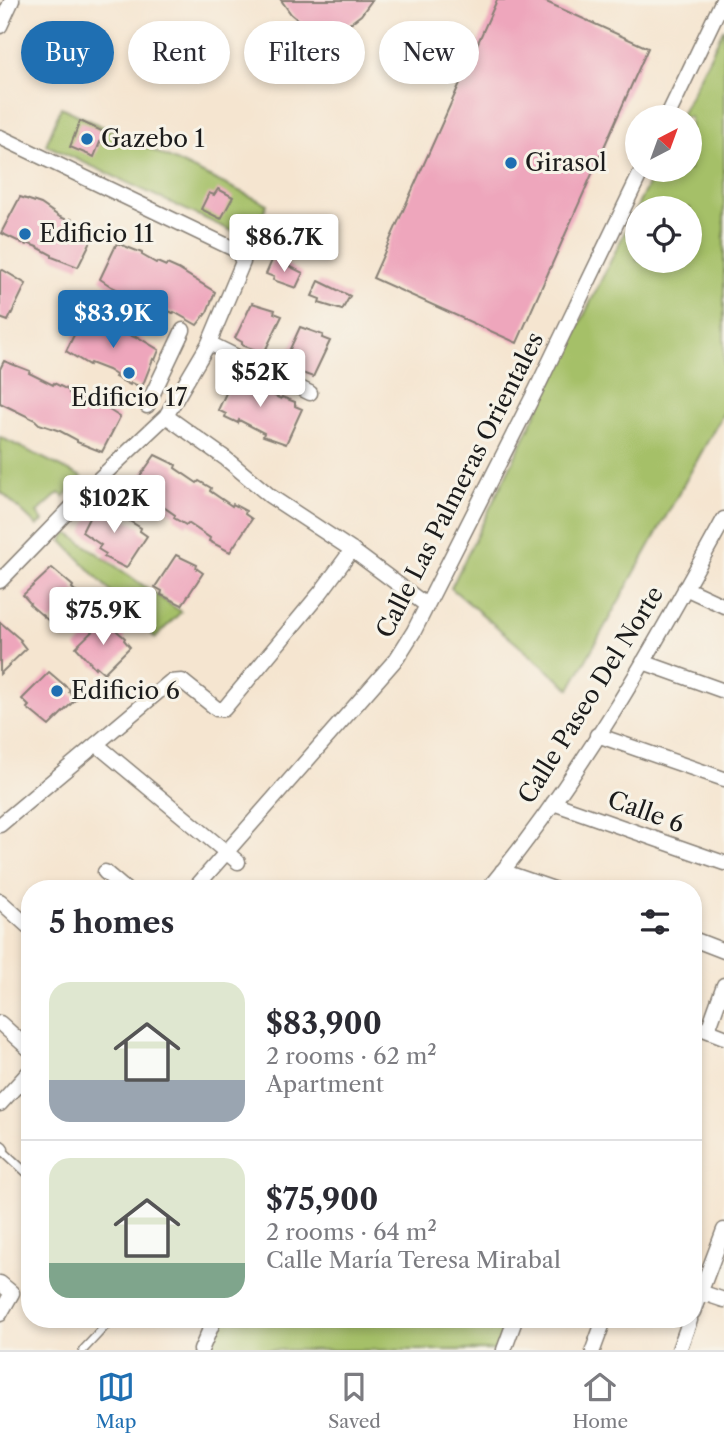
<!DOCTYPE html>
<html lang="en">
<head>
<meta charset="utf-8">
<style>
	:root { --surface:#fff; --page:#f7f7f7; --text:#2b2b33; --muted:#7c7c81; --line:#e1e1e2; --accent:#1f6fb2 }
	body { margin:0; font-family:"Libre Caslon Text",serif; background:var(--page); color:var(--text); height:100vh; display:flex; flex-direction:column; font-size:26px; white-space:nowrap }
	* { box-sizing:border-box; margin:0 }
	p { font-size:23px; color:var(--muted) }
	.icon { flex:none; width:38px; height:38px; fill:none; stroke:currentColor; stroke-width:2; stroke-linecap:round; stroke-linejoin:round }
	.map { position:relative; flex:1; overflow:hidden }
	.drawer { position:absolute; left:21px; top:880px; width:681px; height:448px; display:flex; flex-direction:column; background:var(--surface); border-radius:28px; box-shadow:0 4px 10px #0003 }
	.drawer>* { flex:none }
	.guide { position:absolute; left:21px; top:21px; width:682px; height:63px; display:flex; gap:14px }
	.needle { width:46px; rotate:41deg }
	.fabs { position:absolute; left:625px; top:105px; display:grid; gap:14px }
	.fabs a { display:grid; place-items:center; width:77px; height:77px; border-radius:50%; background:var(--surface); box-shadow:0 4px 10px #0003; font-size:35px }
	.price { position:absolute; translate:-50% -60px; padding:0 16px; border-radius:7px; background:#fff; color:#222; font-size:23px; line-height:46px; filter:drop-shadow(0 2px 4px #0008) }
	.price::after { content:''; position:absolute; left:50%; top:42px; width:21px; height:16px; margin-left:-10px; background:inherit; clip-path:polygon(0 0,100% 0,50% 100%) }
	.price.active { background:var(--accent); color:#fff }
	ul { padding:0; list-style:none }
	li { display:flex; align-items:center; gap:21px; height:175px; padding:0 28px }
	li+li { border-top:2px solid var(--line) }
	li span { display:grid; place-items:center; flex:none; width:196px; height:140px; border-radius:21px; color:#555 }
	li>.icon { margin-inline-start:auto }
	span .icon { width:84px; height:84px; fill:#fffc; stroke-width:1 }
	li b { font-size:30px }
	h2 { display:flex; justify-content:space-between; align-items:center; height:84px; padding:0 28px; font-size:30px }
	.pill { padding:0 24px; border-radius:32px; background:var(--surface); box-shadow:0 4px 10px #0003; font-size:24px; line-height:63px }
	.pill.active { background:var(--accent); color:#fff }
	.tabs { display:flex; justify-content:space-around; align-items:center; height:98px; border-top:2px solid var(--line); background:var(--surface); font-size:19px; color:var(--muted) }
	.tabs a { display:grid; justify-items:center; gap:4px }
	.tabs .active { color:var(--accent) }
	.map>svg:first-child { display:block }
	.green { fill:#a5c067; stroke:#606e42; stroke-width:2; fill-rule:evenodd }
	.building { fill:#eea6bc }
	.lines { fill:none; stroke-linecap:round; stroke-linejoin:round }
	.lane-casing { stroke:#888076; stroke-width:10 }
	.street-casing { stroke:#888076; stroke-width:17 }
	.lane { stroke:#fff; stroke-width:7 }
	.street { stroke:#fff; stroke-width:14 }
	.poi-dot { fill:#1f6fb2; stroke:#f7f3e8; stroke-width:2.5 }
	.labels { text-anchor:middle; stroke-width:6; stroke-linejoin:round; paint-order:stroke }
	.poi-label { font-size:24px; fill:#1c1c1c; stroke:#f7f3e8; text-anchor:start }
	.street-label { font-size:24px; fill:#1c1c1c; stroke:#f7f3e8 }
</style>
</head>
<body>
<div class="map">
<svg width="724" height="1350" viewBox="0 0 724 1350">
	<rect width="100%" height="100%" fill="#f7f3e8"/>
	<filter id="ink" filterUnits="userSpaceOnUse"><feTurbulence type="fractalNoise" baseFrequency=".0143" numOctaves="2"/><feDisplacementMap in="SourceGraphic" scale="14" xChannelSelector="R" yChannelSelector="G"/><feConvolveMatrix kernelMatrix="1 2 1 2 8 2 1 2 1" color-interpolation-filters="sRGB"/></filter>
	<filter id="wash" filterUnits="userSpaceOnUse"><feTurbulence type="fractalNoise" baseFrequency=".00686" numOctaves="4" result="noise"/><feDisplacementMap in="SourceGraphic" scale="28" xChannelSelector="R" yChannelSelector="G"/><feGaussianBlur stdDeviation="1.57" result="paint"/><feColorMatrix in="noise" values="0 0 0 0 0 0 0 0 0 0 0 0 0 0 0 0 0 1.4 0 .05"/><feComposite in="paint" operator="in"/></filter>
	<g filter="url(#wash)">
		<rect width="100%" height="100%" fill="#f5e5d0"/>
		<!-- green -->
		<path class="green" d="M724,28V412L570,689L451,588L655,170H690V117H680ZM637,208H690V261H637Z
			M61,107L267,204L251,240L46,145Z
			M0,437L82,477L64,497L59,493L37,513L43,521L37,526L0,491Z
			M68,533L181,612L155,638L62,541Z
			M220,1320H510L500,1350H205Z"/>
		<g id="blocks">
			<!-- building -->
			<path class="building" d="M281,0H372L361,15L349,24L334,29H319L304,25L291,14Z
				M497,0H542L648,48L517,343L373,278Z
				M80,121L104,132L94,157L70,147Z
				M218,189L233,197L221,219L201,209L209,193L214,195Z
				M20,197L41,204L60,217L70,221L71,219L95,233L78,267L52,257V255L37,247L27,243L26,245L1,233Z
				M117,243L142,253V255L156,263L157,262L166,266L167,264L178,269L215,292L207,312L197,325L174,312L173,313L164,309V311L125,291L124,293L112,287L100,279Z
				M273,258L303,273L296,288L273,280L274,277L266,274Z
				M3,270L26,284L8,321L0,318V271Z
				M319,281L350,296L342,310L319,303L320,299L312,296Z
				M252,303L275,310L274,313L282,316L264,353L242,345V342L235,338Z
				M85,313L95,318L96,316L111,324L110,326L136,338V336L159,350L155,360L153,359L142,387L131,383L130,385L115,377L116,375L108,370L90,363L89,365L66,351Z
				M300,327L323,335L322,338L330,341L313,377L291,369V366L284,362Z
				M4,361L30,371L29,373L53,385L54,383L70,391L69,393L85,402L95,405L96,403L106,408L120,417L102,452L77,442V440L60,431L39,424L35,420L0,403V369Z
				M235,374L258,382L257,385L265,388L264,391L281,399L282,397L295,402V406L302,409L286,444L263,436L264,433L239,420L238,423L225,417L226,414L218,410Z
				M155,455L176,465L175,468L197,483L199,481L211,488L210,491L232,506L233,504L246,511L245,514L252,519L230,552L209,541L210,538L188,523L186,525L174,518L175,515L152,499L151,502L139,494L140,491L133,486Z
				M101,504L141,528L140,531L147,536L126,568L104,557L106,554L98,549L101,545L82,532L93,510L96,512Z
				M176,555L197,565L196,568L203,573L182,605L161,595L162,591L155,587Z
				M52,568L73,586L72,588L79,595L50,622L29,604L30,603L23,595Z
				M104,620L125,638L124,640L130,647L104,673L96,666L95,668L76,647Z
				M0,622L21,640L20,641L26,649L0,674Z
				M49,672L70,690L69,692L76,699L49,726L27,708L29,706L22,699Z"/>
		</g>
	</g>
	<g filter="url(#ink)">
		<use href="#blocks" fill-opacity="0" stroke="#888076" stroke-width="2"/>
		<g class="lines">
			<defs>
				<path id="lane" d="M1,1149L30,1176
					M83,1350L111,1320"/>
				<path id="street" d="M0,26L12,0
					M667,117L723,0
					M0,137L238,251L243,262L209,343L166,416L98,480L0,581
					M209,343L310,393
					M147,406L183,330
					M166,416L225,458L270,496L352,550L426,605
					M685,588L724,606
					M643,662L724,691
					M597,735L724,779
					M96,744L238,862
					M553,803L724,863
					M0,825L170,682L182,681L217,709H224L321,592L352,550
					M502,871L554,889
					M105,872L125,889
					M194,889L397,658L414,631L536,390L642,170
					M488,889C581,777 654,647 724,519
					M0,901L30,928
					M693,939L724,951
					M0,1023L30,1050
					M693,1025L724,1037
					M708,1030L724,985
					M0,1104L30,1071
					M0,1148L1,1149
					M0,1283L12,1293L0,1314
					M700,1292L724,1300
					M693,1312L724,1230
					M201,1350L214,1320
					M504,1350L515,1320
					M593,1350L604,1320
					M679,1350L690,1320"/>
			</defs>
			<!-- lane casing -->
			<use href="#lane" class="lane-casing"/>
			<!-- street casing -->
			<use href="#street" class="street-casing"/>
			<!-- lane -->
			<use href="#lane" class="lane"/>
			<!-- street -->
			<use href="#street" class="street"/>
		</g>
	</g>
	<!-- markers -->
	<g class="poi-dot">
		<circle cx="87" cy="139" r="7"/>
		<circle cx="511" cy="163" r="7"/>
		<circle cx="25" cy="234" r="7"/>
		<circle cx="129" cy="373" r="7"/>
		<circle cx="57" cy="691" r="7"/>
	</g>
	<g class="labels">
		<!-- poi labels -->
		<g class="poi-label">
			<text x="101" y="147">Gazebo 1</text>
			<text x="525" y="171">Girasol</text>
			<text x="39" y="242">Edificio 11</text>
			<text x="129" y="406" text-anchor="middle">Edificio 17</text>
			<text x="71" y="699">Edificio 6</text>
		</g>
		<!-- street labels -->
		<g class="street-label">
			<text transform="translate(460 485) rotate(-63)" y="8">Calle Las Palmeras Orientales</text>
			<text transform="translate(591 695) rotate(-58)" y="8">Calle Paseo Del Norte</text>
			<text transform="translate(646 812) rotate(20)" y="8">Calle 6</text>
		</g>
	</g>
</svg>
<div class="fabs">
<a><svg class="needle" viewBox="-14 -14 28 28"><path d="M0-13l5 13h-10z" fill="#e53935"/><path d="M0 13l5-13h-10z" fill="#7c7c81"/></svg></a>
<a><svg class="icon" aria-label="locate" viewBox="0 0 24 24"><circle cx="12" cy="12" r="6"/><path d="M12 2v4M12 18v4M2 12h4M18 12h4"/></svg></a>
</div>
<b class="price" style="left:284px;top:274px">$86.7K</b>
<b class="price active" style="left:113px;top:350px">$83.9K</b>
<b class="price" style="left:260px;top:409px">$52K</b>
<b class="price" style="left:114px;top:535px">$102K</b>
<b class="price" style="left:103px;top:647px">$75.9K</b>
<div class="guide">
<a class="pill active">Buy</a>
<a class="pill">Rent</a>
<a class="pill">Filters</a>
<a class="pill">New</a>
</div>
<section class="drawer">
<h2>5 homes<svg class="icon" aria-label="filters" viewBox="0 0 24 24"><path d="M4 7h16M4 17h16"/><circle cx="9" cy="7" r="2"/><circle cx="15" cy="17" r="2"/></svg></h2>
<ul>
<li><span style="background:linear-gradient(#dfe7d0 70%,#9aa5b1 0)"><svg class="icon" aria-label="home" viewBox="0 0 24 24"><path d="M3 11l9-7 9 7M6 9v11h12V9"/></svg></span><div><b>$83,900</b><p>2 rooms · 62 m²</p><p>Apartment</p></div></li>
<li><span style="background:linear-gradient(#dfe7d0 75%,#7fa58c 0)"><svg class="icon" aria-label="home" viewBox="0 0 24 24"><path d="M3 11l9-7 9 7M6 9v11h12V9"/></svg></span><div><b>$75,900</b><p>2 rooms · 64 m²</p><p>Calle María Teresa Mirabal</p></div></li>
</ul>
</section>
</div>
<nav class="tabs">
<a class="active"><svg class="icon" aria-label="map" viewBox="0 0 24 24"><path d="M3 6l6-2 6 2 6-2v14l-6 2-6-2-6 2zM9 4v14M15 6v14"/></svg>Map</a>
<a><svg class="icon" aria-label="saved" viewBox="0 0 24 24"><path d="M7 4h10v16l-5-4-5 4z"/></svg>Saved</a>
<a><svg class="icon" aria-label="home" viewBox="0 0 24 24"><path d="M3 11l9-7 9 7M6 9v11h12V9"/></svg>Home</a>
</nav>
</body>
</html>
